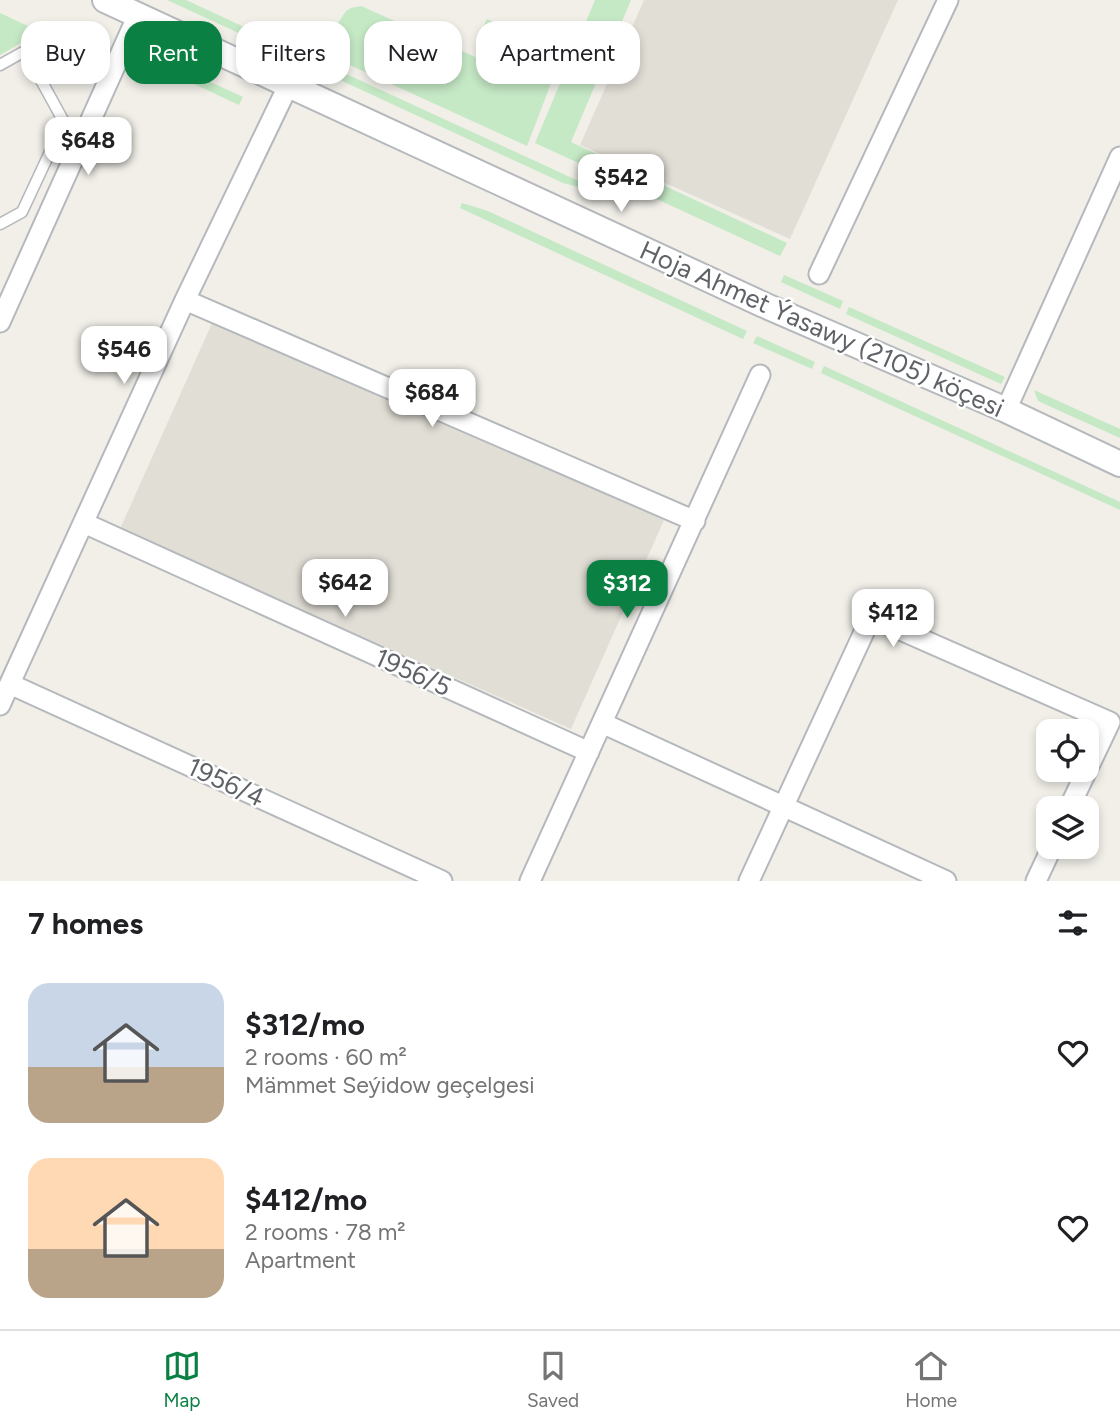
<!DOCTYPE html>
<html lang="en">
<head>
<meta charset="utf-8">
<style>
	:root { --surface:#fff; --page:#f6f6f6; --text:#202124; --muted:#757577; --line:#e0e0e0; --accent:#0b8043 }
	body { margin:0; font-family:Figtree,sans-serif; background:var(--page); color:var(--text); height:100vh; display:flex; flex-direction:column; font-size:26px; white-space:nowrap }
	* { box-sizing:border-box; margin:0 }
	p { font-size:23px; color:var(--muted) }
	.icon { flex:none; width:38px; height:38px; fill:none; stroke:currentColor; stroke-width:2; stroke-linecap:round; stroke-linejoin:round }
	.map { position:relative; height:881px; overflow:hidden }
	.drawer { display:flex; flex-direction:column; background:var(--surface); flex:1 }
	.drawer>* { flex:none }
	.hud { position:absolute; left:21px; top:21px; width:700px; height:63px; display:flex; gap:14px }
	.buttons { position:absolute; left:1036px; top:719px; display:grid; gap:14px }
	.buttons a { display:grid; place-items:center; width:63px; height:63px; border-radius:14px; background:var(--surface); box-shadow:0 4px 10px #0003; font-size:35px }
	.price { position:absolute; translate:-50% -60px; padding:0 16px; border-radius:14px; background:#fff; color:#222; font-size:23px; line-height:46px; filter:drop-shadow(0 2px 4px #0008) }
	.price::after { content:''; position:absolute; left:50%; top:42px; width:21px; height:16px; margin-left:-10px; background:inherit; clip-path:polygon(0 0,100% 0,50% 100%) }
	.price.active { background:var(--accent); color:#fff }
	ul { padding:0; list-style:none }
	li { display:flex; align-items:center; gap:21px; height:175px; padding:0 28px }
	li span { display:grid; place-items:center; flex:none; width:196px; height:140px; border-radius:21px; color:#555 }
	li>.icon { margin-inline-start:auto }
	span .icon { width:84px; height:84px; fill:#fffc; stroke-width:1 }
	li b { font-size:30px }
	h2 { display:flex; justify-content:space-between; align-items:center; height:84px; padding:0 28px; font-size:30px }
	.pill { padding:0 24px; border-radius:21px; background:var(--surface); box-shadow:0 4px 10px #0003; font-size:24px; line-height:63px }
	.pill.active { background:var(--accent); color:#fff }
	.dock { display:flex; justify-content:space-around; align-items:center; height:98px; border-top:2px solid var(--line); background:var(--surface); font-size:19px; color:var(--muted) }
	.dock a { display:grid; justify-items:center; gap:4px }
	.dock .active { color:var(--accent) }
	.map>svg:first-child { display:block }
	.education { fill:#e1ded6 }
	.green { fill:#c5e8c5 }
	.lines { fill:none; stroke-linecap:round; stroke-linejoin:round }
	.service-casing { stroke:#b5b8bc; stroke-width:13 }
	.minor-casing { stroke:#b5b8bc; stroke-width:23 }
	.tertiary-casing { stroke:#b5b8bc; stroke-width:28 }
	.service { stroke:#fff; stroke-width:10 }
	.minor { stroke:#fff; stroke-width:19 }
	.tertiary { stroke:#fff; stroke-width:24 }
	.labels { text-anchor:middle; stroke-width:5; stroke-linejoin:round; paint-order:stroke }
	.street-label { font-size:26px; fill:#5f6368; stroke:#fff }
</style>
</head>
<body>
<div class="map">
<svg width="1120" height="881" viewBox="0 0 1120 881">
	<rect width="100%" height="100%" fill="#f1efe8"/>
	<!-- education -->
	<path class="education" d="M644,0H898L790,239L580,145Z
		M213,321L664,520L571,729L120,529Z"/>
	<!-- green -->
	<path class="green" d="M167,0H186L270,39L267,46Z
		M595,0H631L571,142L787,243L780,256L535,143Z
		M361,6L509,72C527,77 543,75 558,65L527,146L319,51L346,11L351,8Z
		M0,13L30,27L35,35L0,55Z
		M487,19L543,45C522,57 501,40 481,31Z
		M137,48L243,97L239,105L134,56Z
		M344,73L609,195L563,183L340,80Z
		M462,203L488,211L747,331L743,339L460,208Z
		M784,275L843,301L840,309L781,282Z
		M849,307L1005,377L1001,384L846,314Z
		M757,336L815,362L812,369L753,343Z
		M824,366L1120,502V510L821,373Z
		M1034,390L1120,429V438L1038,401Z"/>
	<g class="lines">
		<defs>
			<path id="service" d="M0,65L25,51L64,122L22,212L0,224"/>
			<path id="minor" d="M819,274L948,0
				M185,300L695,521
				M0,322L138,15
				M1006,410L1120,157
				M84,523L589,752
				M10,684L442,881
				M0,705L185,300L288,86
				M602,723L946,881
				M530,881L760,375
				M749,881L871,617L1110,722L1069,808
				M1036,881L1052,847"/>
			<path id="tertiary" d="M105,0L764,305L1006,410L1120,464"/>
		</defs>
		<!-- service casing -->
		<use href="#service" class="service-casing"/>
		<!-- minor casing -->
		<use href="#minor" class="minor-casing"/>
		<!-- tertiary casing -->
		<use href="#tertiary" class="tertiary-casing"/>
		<!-- service -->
		<use href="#service" class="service"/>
		<!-- minor -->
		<use href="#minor" class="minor"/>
		<!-- tertiary -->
		<use href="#tertiary" class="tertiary"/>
	</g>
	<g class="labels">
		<!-- street labels -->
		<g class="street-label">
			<text transform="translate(822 329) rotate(24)" y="9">Hoja Ahmet Ýasawy (2105) köçesi</text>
			<text transform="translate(413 672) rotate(24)" y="9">1956/5</text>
			<text transform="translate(226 782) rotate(25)" y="9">1956/4</text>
		</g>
	</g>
</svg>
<div class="buttons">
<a><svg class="icon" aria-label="locate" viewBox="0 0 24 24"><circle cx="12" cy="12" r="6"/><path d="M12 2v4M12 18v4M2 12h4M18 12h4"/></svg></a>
<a><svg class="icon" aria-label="layers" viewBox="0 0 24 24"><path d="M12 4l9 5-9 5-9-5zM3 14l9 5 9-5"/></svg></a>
</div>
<b class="price" style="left:88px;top:177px">$648</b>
<b class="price" style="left:621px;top:214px">$542</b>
<b class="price" style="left:124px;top:386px">$546</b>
<b class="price" style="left:432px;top:429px">$684</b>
<b class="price" style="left:345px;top:619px">$642</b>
<b class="price active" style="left:627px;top:620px">$312</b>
<b class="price" style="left:893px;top:649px">$412</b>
<div class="hud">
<a class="pill">Buy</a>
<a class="pill active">Rent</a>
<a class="pill">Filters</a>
<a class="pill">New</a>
<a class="pill">Apartment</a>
</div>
</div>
<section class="drawer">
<h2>7 homes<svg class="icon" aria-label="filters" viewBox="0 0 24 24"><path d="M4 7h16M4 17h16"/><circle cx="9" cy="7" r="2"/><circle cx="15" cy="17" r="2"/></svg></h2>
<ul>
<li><span style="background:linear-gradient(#c9d6e8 60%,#b9a48a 0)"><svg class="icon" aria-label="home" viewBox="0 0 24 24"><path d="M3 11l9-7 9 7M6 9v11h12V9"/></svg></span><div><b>$312/mo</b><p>2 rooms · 60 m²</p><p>Mämmet Seýidow geçelgesi</p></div><svg class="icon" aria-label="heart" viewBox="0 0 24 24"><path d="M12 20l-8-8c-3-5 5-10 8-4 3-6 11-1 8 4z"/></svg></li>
<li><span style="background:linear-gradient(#ffd9b3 65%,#b9a48a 0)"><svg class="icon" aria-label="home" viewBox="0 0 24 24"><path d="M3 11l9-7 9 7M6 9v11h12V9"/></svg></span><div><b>$412/mo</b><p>2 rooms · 78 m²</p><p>Apartment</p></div><svg class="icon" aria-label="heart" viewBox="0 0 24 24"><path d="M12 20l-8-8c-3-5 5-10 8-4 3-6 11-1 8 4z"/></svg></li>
</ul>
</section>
<nav class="dock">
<a class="active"><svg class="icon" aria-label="map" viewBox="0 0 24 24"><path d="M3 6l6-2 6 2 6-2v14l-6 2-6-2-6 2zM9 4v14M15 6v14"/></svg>Map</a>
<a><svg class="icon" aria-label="saved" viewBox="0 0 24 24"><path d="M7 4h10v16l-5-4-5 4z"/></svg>Saved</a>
<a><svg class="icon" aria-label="home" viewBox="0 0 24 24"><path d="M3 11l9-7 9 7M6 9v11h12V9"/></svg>Home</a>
</nav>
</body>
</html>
